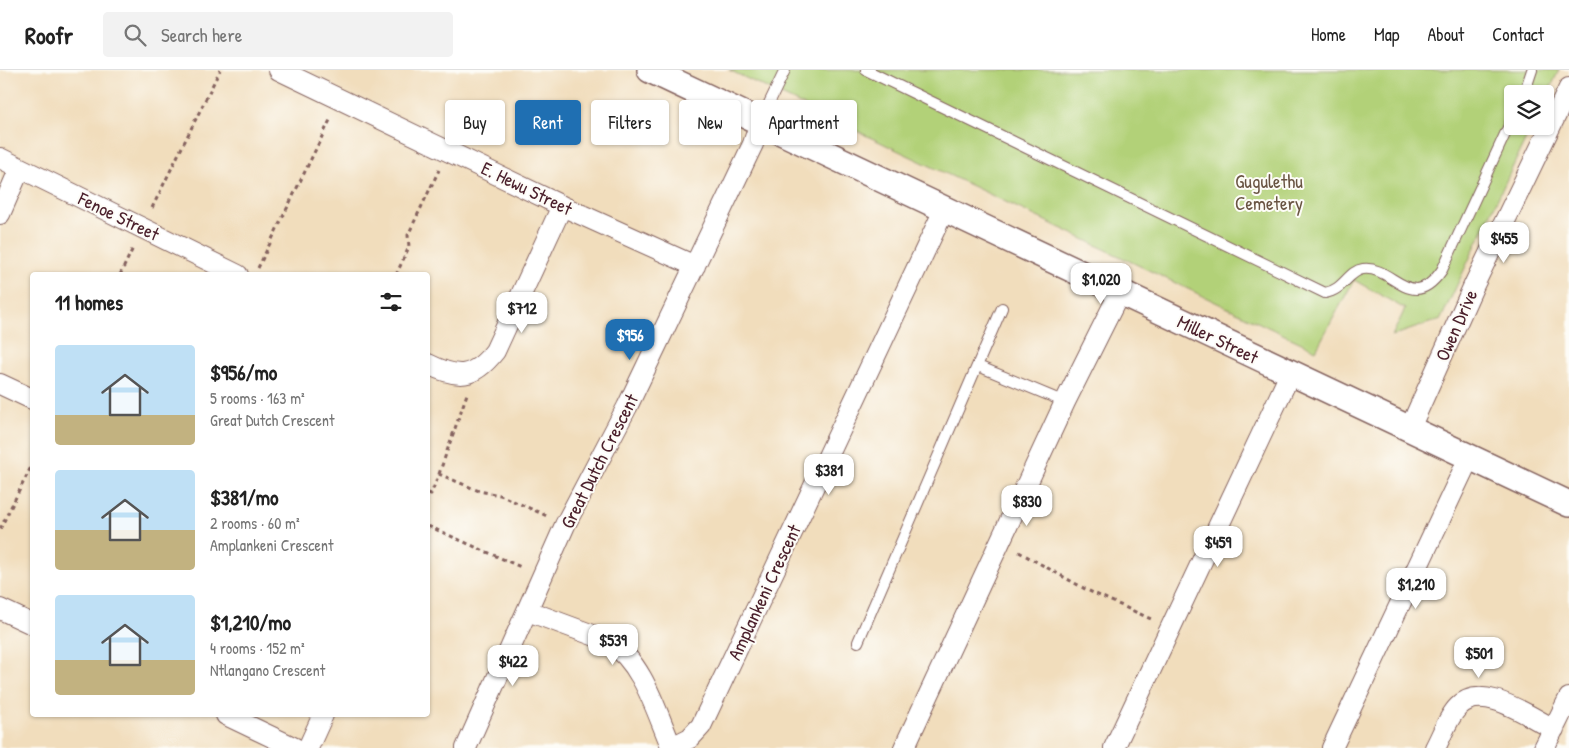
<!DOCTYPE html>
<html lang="en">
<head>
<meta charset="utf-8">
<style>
	:root { --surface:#fff; --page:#f2f2f2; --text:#222; --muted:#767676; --line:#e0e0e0; --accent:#1f6fb2 }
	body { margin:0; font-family:"Patrick Hand",sans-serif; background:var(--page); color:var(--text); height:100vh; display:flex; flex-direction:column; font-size:19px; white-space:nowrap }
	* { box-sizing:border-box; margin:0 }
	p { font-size:16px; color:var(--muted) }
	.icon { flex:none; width:28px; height:28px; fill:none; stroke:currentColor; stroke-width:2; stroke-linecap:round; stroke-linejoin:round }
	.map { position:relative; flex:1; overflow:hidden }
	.panel { position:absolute; left:30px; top:202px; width:400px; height:445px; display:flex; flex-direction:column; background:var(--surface); border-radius:5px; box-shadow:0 1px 4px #0004 }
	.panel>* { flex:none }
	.hud { position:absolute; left:445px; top:30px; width:475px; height:45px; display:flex; gap:10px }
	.buttons { position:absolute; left:1504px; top:15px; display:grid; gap:10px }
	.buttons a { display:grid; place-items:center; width:50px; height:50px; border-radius:5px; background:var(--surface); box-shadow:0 1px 4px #0004; font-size:25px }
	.price { position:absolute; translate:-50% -42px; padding:0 11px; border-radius:10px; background:#fff; color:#222; font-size:16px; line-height:32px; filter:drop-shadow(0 1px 2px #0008) }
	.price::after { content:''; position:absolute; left:50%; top:30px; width:15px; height:11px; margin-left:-8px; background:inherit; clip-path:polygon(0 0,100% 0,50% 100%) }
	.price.current { background:var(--accent); color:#fff }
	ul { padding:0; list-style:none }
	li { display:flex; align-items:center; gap:15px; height:125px; padding:0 25px }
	li span { display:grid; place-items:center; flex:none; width:140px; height:100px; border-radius:5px; color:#555 }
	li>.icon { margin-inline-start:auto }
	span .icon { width:60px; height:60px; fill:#fffc; stroke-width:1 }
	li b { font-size:21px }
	h2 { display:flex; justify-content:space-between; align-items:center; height:60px; padding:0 25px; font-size:21px }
	.chip { padding:0 18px; border-radius:5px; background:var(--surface); box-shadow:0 1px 4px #0004; font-size:18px; line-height:45px }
	.chip.current { background:var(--accent); color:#fff }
	header { display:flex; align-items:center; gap:30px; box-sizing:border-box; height:70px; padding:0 25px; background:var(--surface); border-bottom:1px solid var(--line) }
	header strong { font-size:24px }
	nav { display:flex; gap:28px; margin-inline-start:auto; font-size:18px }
	.search { width:350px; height:45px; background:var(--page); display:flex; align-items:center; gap:12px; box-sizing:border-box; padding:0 18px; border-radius:5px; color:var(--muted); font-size:19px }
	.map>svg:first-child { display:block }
	.green { fill:#b2d178; stroke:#7e7852 }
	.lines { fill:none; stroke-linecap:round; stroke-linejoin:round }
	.service-casing { stroke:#84625e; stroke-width:12 }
	.minor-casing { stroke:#84625e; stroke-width:22 }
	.tertiary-casing { stroke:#84625e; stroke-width:28 }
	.path { stroke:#84625e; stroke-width:3; stroke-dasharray:4 4; stroke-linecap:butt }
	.service { stroke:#fff; stroke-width:10 }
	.minor { stroke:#fff; stroke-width:20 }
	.tertiary { stroke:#fff; stroke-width:25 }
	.labels { text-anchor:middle; stroke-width:4; stroke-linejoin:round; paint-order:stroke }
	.park-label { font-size:19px; fill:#695442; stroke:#fdfcf7 }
	.street-label { font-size:19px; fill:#4a1f2b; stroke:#fdfcf7 }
</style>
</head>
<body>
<header>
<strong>Roofr</strong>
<div class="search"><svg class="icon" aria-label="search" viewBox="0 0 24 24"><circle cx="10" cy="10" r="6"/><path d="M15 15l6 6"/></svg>Search here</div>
<nav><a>Home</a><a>Map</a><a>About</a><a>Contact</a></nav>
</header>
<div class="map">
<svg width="1569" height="678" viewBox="0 0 1569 678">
	<rect width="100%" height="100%" fill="#fdfcf7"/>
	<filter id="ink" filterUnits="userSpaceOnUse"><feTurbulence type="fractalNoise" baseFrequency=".02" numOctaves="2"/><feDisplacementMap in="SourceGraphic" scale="10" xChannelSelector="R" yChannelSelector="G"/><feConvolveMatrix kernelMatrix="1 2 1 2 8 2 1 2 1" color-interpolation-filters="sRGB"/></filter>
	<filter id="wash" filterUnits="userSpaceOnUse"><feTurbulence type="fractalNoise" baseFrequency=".0096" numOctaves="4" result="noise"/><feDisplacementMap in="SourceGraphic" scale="20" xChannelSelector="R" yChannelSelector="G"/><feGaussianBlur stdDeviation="1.12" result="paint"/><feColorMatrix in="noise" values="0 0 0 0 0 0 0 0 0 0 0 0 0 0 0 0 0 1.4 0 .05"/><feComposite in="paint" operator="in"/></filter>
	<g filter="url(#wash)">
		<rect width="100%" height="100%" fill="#f1ddbc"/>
		<!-- green -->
		<path class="green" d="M729,0H1559L1545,30V24H1512V56H1532L1441,249L1392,266L1405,239L1354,210L1316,280Z"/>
	</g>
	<g filter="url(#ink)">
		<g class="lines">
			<defs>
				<path id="service" d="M866,0L1325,223C1344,220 1348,201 1363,199C1393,195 1411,245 1442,200L1512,49
					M1524,24L1532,0
					M760,52L785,0
					M978,296L1065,332
					M858,572L1002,238"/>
				<path id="minor" d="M279,0L562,136L695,196
					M0,88L238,205
					M0,144L20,98
					M428,294C458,309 473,309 495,281L562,136
					M0,314L32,329
					M1410,358L1474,215L1569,18
					M0,539L32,554
					M528,541L609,571C644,594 656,642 672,678
					M226,645L295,678
					M672,677L690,668L701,656L945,138
					M308,678L323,645
					M466,678L565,455L627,337L753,74L760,52
					M904,678L1065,332L1120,222
					M1114,678L1290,304
					M1332,678L1469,388
					M1435,678C1442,665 1448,647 1458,637C1482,611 1529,647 1554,659
					M1544,678L1569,628"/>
				<path id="tertiary" d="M650,0L1569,434"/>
			</defs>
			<!-- service casing -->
			<use href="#service" class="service-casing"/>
			<!-- minor casing -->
			<use href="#minor" class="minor-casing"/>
			<!-- tertiary casing -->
			<use href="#tertiary" class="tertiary-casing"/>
			<!-- path -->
			<path class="path" d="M152,138L220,0
				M258,198L331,48
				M120,205L133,178
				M396,205L409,177L408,165L439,100
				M439,404L467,324
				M428,423L431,424L439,404L479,421L500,425L547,446
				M428,456L523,498
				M0,459L32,395
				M1019,482L1087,520L1151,549"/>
			<!-- service -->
			<use href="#service" class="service"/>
			<!-- minor -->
			<use href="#minor" class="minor"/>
			<!-- tertiary -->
			<use href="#tertiary" class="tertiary"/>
		</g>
	</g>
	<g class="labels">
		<!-- park labels -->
		<g class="park-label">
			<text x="1269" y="118">Gugulethu<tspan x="1269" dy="22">Cemetery</tspan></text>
		</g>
		<!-- street labels -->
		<g class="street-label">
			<text transform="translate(527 118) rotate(26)" y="7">E. Hewu Street</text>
			<text transform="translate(119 146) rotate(26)" y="7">Fenoe Street</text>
			<text transform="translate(1456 255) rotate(-66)" y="7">Owen Drive</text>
			<text transform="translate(1218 269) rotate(26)" y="7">Miller Street</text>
			<text transform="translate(599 391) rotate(-63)" y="7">Great Dutch Crescent</text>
			<text transform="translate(764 522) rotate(-65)" y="7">Amplankeni Crescent</text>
		</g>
	</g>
</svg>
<div class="buttons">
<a><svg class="icon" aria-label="layers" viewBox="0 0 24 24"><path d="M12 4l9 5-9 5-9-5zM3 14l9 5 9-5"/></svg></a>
</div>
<b class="price" style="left:1504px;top:194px">$455</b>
<b class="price" style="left:1101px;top:235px">$1,020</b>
<b class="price" style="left:522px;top:264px">$712</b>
<b class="price current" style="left:630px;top:291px">$956</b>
<b class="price" style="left:829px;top:426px">$381</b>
<b class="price" style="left:1027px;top:457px">$830</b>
<b class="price" style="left:1218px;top:498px">$459</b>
<b class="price" style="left:1416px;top:540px">$1,210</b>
<b class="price" style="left:613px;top:596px">$539</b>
<b class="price" style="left:1479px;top:609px">$501</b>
<b class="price" style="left:513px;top:617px">$422</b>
<div class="hud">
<a class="chip">Buy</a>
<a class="chip current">Rent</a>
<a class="chip">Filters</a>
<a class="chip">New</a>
<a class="chip">Apartment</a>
</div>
<section class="panel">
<h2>11 homes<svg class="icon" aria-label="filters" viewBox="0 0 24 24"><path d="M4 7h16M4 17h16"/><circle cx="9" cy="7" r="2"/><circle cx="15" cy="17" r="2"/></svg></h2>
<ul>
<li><span style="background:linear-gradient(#bfe0f5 70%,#c2b280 0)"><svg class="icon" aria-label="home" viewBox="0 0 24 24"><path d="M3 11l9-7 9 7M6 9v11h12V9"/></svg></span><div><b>$956/mo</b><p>5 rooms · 163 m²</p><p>Great Dutch Crescent</p></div></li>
<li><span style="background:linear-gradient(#bfe0f5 60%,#c2b280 0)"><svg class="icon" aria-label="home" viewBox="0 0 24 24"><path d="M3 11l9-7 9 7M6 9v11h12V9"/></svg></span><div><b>$381/mo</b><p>2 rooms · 60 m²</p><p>Amplankeni Crescent</p></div></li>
<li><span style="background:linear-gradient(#bfe0f5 65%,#c2b280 0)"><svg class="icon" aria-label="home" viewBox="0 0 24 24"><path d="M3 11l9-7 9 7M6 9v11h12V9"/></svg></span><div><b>$1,210/mo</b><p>4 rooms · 152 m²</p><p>Ntlangano Crescent</p></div></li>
</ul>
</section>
</div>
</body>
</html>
